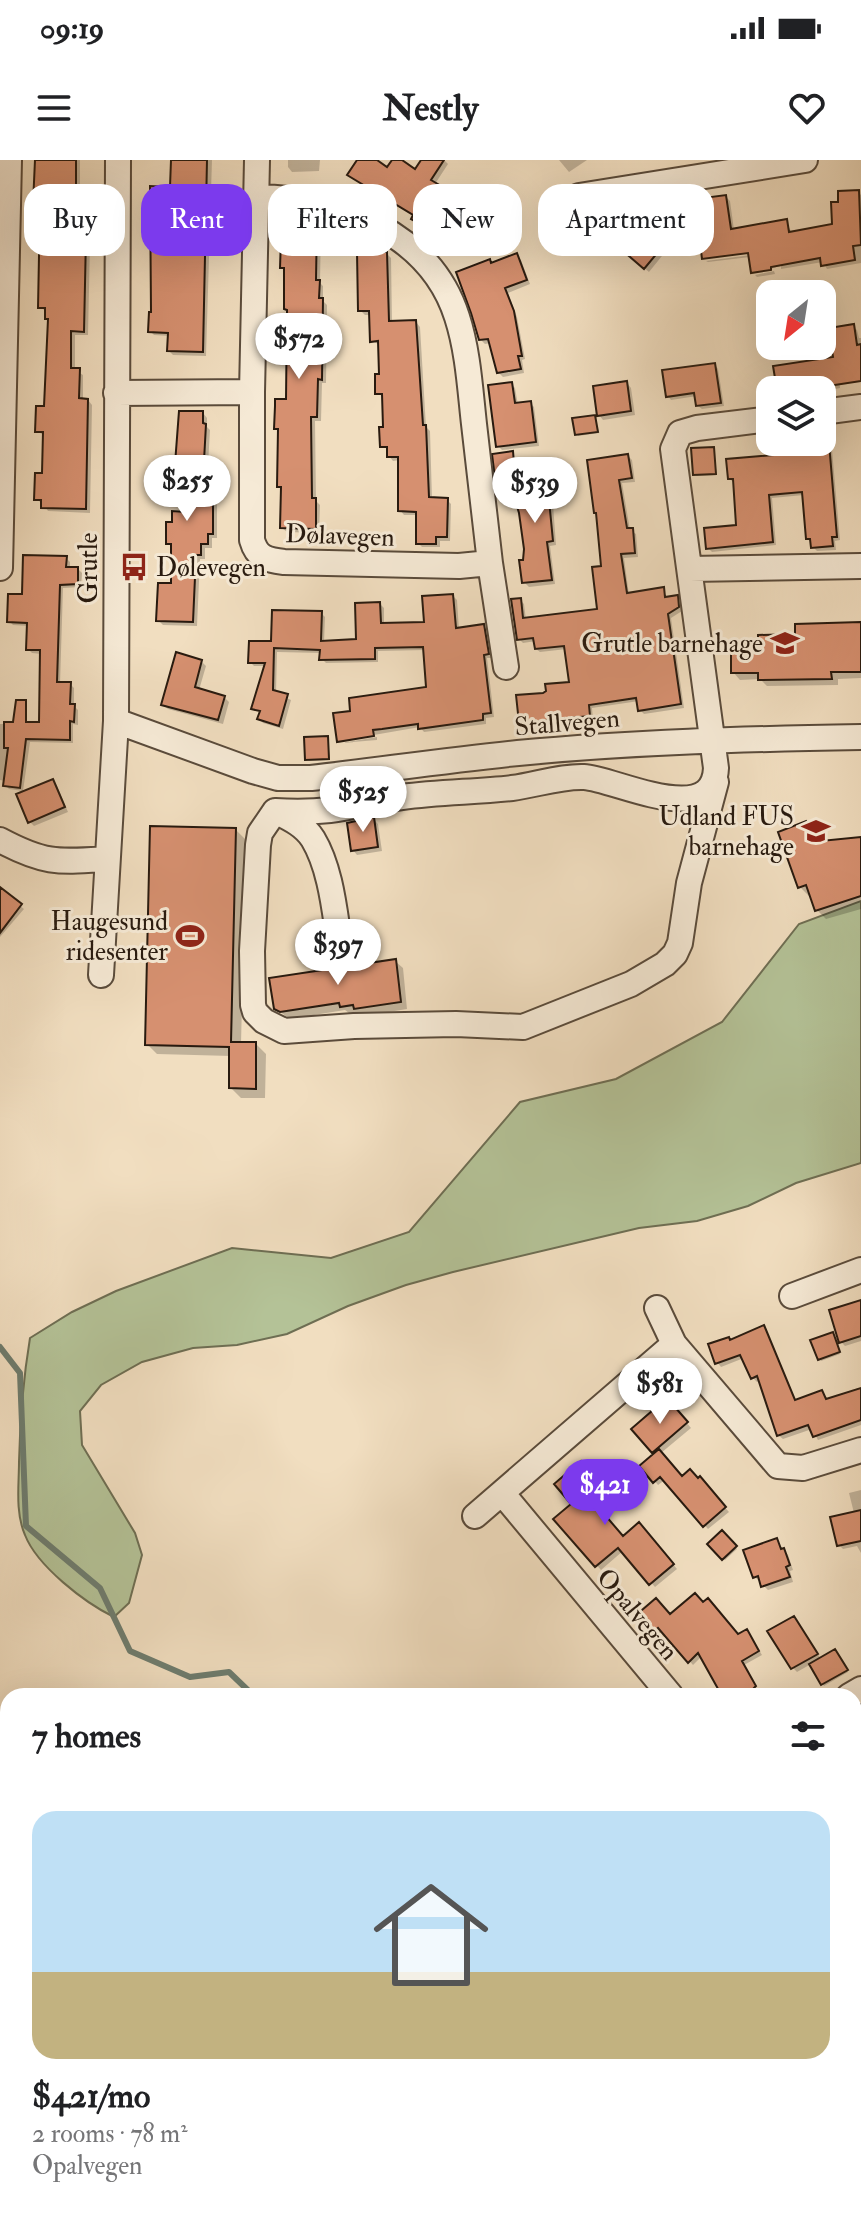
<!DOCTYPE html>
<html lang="en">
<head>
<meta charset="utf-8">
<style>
	:root { --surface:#fff; --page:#f6f6f6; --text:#202124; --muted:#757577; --accent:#7c3aed }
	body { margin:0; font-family:"IM FELL Double Pica",serif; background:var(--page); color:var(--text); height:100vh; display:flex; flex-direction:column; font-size:30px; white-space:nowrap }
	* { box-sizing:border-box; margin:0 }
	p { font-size:26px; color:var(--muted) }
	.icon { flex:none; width:44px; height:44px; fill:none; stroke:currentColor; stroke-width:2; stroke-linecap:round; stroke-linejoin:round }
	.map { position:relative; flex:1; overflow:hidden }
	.side { position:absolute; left:0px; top:1528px; width:862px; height:538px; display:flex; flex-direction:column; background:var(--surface); border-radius:24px 24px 0 0; box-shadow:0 8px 32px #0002 }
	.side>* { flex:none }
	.guide { position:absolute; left:24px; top:24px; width:814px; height:72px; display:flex; gap:16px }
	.needle { width:52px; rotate:210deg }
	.tools { position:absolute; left:756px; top:120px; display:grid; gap:16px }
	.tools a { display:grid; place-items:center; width:80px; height:80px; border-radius:16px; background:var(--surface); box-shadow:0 8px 32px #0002; font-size:40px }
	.price { position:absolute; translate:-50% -68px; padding:0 18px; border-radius:28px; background:#fff; color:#222; font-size:26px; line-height:52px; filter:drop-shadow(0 2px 4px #0008) }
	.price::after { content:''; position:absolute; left:50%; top:48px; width:24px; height:18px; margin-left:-12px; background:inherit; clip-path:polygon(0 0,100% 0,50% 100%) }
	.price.on { background:var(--accent); color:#fff }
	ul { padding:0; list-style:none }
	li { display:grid; align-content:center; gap:16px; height:424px; padding:0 32px }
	li span { display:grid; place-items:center; height:248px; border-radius:24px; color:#555 }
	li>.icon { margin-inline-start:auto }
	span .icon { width:144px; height:144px; fill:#fffc; stroke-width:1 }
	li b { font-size:34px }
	h2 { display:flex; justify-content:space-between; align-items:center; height:96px; padding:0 32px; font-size:34px }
	.chip { padding:0 28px; border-radius:24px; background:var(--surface); box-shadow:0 8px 32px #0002; font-size:28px; line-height:72px }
	.chip.on { background:var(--accent); color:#fff }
	.status { display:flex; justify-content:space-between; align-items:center; height:56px; padding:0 40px; background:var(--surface); direction:ltr }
	.status svg { height:22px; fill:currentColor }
	header { display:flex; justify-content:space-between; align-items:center; height:104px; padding:0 32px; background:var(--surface); font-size:36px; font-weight:700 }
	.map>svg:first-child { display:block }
	.green { fill:#b4c297; stroke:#6e6e53; stroke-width:2 }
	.shadow { fill:#0003 }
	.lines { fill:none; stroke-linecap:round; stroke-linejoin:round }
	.stream { stroke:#6e7c6e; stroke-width:6 }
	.building { fill:#d69070; stroke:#281a0f; stroke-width:2 }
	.minor-casing { stroke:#5a4b3b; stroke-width:28 }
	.minor { stroke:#f6ead6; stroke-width:24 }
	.labels { text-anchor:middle; stroke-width:6; stroke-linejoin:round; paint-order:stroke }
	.street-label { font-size:26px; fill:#281a0f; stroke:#f6ead6 }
	.poi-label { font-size:26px; fill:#281a0f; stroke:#f6ead6; text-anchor:end }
</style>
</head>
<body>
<div class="status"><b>09:19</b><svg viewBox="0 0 49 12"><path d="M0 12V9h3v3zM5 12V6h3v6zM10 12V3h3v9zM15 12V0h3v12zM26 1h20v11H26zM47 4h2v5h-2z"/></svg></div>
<header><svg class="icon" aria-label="menu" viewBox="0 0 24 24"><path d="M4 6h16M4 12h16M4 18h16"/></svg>Nestly<svg class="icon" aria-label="heart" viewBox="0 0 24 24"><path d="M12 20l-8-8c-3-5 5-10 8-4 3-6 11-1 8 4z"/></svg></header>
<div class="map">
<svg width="861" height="2065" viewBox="0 0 861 2065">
	<rect width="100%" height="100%" fill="#f1dec0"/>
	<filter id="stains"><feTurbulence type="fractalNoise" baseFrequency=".0025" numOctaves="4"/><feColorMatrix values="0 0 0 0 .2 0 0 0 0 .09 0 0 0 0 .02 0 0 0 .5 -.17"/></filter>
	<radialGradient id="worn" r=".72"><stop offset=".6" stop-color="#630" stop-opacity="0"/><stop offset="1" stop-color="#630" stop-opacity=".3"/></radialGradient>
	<!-- green -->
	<path class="green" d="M861,741V1003L796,1023L748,1046L697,1061L639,1068L453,1112L406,1125L348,1146L287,1174L237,1185L193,1188L142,1202L101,1225L80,1251L82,1285L135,1373L142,1395L129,1443L114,1457C85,1443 37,1406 25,1375C15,1352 19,1325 19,1302C20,1260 23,1220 30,1178L72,1152L116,1131L232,1088L331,1098L409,1072L520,942L616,919L722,862L799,764Z
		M0,1567L8,1577V1827L0,1816Z
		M8,2000V2058H314L317,2065H0V2001Z"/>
	<!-- shadow -->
	<path class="shadow" d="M37,0H80V29L84,33L83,78L90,83L88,175H75V210L83,215V240H88L92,245L90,353L48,351L43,344L36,339L44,315L45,276L37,271L46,248L50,161L47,152L40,147V48L35,43Z
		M173,0H212L206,196L173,195L169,191L170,176L154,175L150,171L172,29Z
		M288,0H320L319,11L292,12L288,7Z
		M359,0H373L388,10L394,0H398L416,12L424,0H444L448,4L435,24L463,42L458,54L469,62L458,80L447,74L444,78L418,62L415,56L353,19L349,15Z
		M559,0H587L569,12Z
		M858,32L861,35V103L827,109L823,102L781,109V106L754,113L750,97L708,102L706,101L758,94L757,90L705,97V99L701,77L691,79L687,74L726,37L730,41L734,70L786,62L792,73L834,66L840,44Z
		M600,50L604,54L606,69L619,53L666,91L649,112L592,63H588L583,59Z
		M317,63L321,66L320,123L323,126V141L327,145L326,223H322L321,261H315L316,341L320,345L319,373L287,372L282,368L280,272L276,268L288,241L289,152L286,149V111L282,107Z
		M387,94L391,98L392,163L416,162L420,167L426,267L430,271L432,339L447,340L451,344L450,381H440V387H422L418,383V355H404L400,350V300L393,301L389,296V290L382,286L385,268L384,237L377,233L381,216L380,185L372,181L371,155H365L360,150Z
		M516,95L521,100L530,124L508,133L517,157L525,199L522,200L524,213L503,217L498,212L491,183L485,184L480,179L492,104Z
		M774,111L775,114L757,117L755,115Z
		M853,167L857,170L859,178H861V215L839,218L840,228L822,232L779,230L835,198Z
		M715,205L718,209L724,246L702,249L698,246L697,236L671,240L668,236Z
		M627,223L631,228L635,255L603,260L599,255Z
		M511,224L515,228L518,245L530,243L534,247L539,286L502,290L498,286Z
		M203,253L207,258V267L210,270L206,340H213L217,345V378H212V388H205V399H200L197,466L163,465L158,460L173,425V388L168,383L174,364L187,354L188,320L179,315Z
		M595,257L599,273L578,276L577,274Z
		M828,286L832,290L840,380L835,381L836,390L817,391L813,387L808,378L804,335L772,338L776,385L712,392L708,388L738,367L734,323L729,318Z
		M713,289L717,315L697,316L695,315Z
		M512,293L517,321L545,317L550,326L556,325L561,330L563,343L553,344L556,385L550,386L555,424L529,427L524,422L526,389L519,348L513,343L509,318L497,317Z
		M628,296L632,300L635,322L622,323L630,370L636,374L638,397L624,398L629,435L663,430L668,439L677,437L681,441L682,451L671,458L684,548L644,554L640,550L639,541L592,548L593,560L525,566L521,562L543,535L571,524L567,489L540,492L536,489V481L523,483L519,479L520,440L524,444L526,460L600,450L603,407L598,355Z
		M66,398L70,402V409H78L82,413L81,427L63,428L60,524H70L74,528V546L78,550V565L73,564V583L30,582L23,631L9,629L5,625V621L0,620V564H41L42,494L32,493L28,489L29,466L13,465L9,461L24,437Z
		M453,436L457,440L459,470L484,466L488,471L492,498H487L494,557L486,558V564L424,572L420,567L339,581L335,555L353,553L351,539L429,529L426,490L378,491V502L326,503L322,499V493L277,492L276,533L291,540L283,569L263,563L259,559L261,553L254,548L266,506H254L250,502V483H273V452L321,453L325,457L324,483L358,481L357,445L380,444L384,448V465L426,464L424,438Z
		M861,465V518L838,519V525L767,526L760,519L740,520L733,512L760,484Z
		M201,501L206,506L199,530L224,537L229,542L223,564L168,549L163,545Z
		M377,577V580L341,583Z
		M328,578L330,600L309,601L307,599Z
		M53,621L57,626L68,652L34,666L30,662Z
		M373,659L378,664L382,691L357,695L353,690Z
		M805,663L811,669L815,668L826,683L861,679V749L826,759L817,750L812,735L809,736L800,727Z
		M236,670L246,680L241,884H256L266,894L265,938H241L231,928V896L157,894L147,884Z
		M0,730L24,749L0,777Z
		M395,801L403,808L407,849L364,856L359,852L349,853L345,850L289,859L276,848Z
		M861,1142V1181L845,1186L841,1182Z
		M763,1168L767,1172L796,1241L822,1232L828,1241L861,1230V1265L818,1280L812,1269L783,1279L778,1275L760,1220L757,1222L753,1218L744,1198L721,1207L717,1202L731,1182Z
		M834,1176L840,1194L821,1201L820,1199Z
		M672,1245L691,1268L661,1293L683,1318L700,1319L729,1352L708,1369L665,1320L658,1325L642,1306L656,1294L634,1269Z
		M590,1314L596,1317L614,1342L602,1353L623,1378L643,1369L677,1409L655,1427L623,1391L601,1410L556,1359L574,1344Z
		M861,1330V1393L857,1386L843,1389L839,1385L854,1353L849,1333Z
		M722,1373L737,1389L725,1400L710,1384Z
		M776,1381L788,1395L793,1410L790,1411L793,1422L768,1430L755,1417Z
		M638,1456L670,1457L739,1476L750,1475L762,1495L744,1505L759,1536H720L717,1531L720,1529L702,1496L693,1505L663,1471L656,1476Z
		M794,1458L821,1499L837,1493L848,1512L824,1526L811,1504L797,1512L793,1508Z
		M861,1585V1642L854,1629V1589Z"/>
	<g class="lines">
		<!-- stream -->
		<path class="stream" d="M0,1187L20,1213L26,1366L100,1428L130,1491L190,1517L229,1512L254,1536
			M854,1973L861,1983
			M588,2058L599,2065"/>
	</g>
	<!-- building -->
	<path class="building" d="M35,0H76V26H80L79,76H86L84,172L71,171V208H80L79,238L88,239L86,349L41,348V340H34L35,313H42L43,272H35L36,246H44L48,159H45V148H38L40,44H33Z
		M171,0H207L203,192L167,191L168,173L148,172L149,152H151L150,26L170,27Z
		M357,0H377L387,7L392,0H402L415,9L421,0H444L431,20L460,37L453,48L466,56L454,78L442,71L440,75L411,59L413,55L347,15Z
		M859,30L861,85L853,86L855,100L821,106L820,98L771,107V110L751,113L748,93L702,99L699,73L685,75L680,41L726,35L731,69L787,59L789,72L832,64L831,42H838V31Z
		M600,48L604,69L619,50L663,86L644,109L587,60H582L576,50Z
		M317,60L316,120H320L319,138H323L322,220L318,219L317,257H311L312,338H316V369L280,368L281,327H277L278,269H274L275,246V239H286L287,150L284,149V108H280L281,78H305Z
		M357,92H387L389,161L416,160L423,265H426L429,337L448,338L447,377H436V384H416V352L398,351V297H387V287H380L379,267H383L382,234H375V214H379L378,181L370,182L369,151H358Z
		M517,93L527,120L505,128L514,151L522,196H518L521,209L497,213L488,179L479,180L471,153L456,112L490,99L491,103Z
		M854,164L857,185L861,184V221L802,230H777L773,206L833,197L829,168Z
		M715,203L721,243L696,246L694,233L666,237L662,210Z
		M627,221L631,251L597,256L593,226Z
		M512,222L515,243L531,241L536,282L496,287L488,225Z
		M179,251H203V263L206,264L202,338H213V374H208V384H201V395H196L193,462L156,461L158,423H171V384H166V362H172V351L185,352L186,316H177V304H175Z
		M595,255L598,272L575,275L572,258Z
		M829,283L837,377H832L833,386L811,388L810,379H806L802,332L769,335L773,382L706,389L704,368L736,365L733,319H728L726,299L798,293V286Z
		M714,287L716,314L693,315L691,288Z
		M513,291L515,316L495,318L492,294Z
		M628,294L632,318L619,320L627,368H633L635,393L621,394L627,433L664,427L665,437L678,435L679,447L668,454L681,544L638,551L636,538L589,545L590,556L519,563L516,535L543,533L546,531L545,524L569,522L564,486L535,489L533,478L517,480L511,439L521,438L523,458L597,449L592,407L601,406L596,353H594L587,300Z
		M546,315L547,324L557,323L559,339L549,340L553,381L547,382L552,420L522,423L519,400H523L524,389L519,353L516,343L511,344L508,320Z
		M23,395L67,396L66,407H78V424L60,425L57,522H71L70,544H75L74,562L70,561V580L26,579L20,628L3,626L8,588H4V562H13L16,540H26V562H39L40,490H26L27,463L7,462L8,434H22Z
		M453,434L456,468L484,464L489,494L484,495L491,553L483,554V560L418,569V564L382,569L373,570L374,576L337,582L333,553L350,551L349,538L426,527L423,487L375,488V499L319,500L320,490L274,488L273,530L288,534L279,566L257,559L260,551L251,549L265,503H248L249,481H271L272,450L322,451L321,481L356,479L355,443L380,442L381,463L424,462L422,436Z
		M861,462V512H831L832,519L758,520V513H731V482H758V475L795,474V464Z
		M176,492L202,500L195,527L225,536L218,560L161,545Z
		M328,576L329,599L305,600L304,577Z
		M53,619L65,647L28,663L16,634Z
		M374,657L378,687L351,691L347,663Z
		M806,661L808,668L815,665L821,681L861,677V736L815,751L806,725L798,728L778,672Z
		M150,666L236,668L231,882H256V929L229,928V887L145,885Z
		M0,727L22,744L0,773Z
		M396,799L401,842L354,849L353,845L340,847L339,843L280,852L274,849L269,818Z
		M861,1140V1176L839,1183L829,1150Z
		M764,1165L795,1240L822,1230L826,1239L861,1228V1260L813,1277L808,1265L777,1276L757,1216L751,1219L740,1195L715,1204L708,1184L729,1177L730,1180Z
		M833,1172L840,1192L818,1200L810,1180Z
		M667,1238L688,1262L652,1293L631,1269Z
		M659,1289L682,1316L690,1309L698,1318L700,1316L726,1347L703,1367L660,1317L653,1323L639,1306Z
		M581,1301L590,1312L592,1310L611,1337L599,1348L623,1376L639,1362L674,1404L649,1425L618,1388L595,1407L553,1359L571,1344L554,1324Z
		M861,1350V1381L837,1386L830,1357Z
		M722,1370L737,1386L722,1400L707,1384Z
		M777,1378L781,1389L784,1388L790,1405L786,1407L790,1417L761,1427L758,1416L753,1418L743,1390Z
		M695,1433L703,1442L708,1438L738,1474L747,1469L759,1491L742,1501L756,1526L754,1528L759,1536H722L698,1493L688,1503L658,1468L651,1474L635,1456L656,1438L670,1454Z
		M794,1456L818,1494L791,1509L767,1471Z
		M835,1489L848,1510L821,1525L809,1504Z"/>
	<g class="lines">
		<defs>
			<path id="minor" d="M257,0L252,232V380C257,398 267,400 284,402L459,406L490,403C485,357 479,311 474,264C470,228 468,191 457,157C430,72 338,38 257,37
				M579,36L805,0
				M116,233L252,232
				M822,252L861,247
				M490,403L506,507
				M0,408L9,0
				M690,409L861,406
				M116,561L253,611L278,618H311C380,610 449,600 518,593C632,582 746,579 861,577
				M275,651C293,652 312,652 330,650C354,647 378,640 402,637C439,632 476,632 512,628C536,625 560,616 584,617C616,619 713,670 716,608L673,289L680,273L697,268L770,259
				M275,651L260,673L258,685L252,791L253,845L255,852L264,861L284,871L354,866L456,864L523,867L631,824L665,804L675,794L680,783L689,723L716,622
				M277,652C291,659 305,666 313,679C328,704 333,738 337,766
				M0,680C45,704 58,702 107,699
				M101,815L116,561L118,0
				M792,1136L861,1110
				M657,1148L674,1184L778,1306L803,1308L861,1290
				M502,1333L671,1536
				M475,1356L674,1184
				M849,1536L861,1529
				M854,1696L861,1692"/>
		</defs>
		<!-- minor casing -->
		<use href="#minor" class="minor-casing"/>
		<!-- minor -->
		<use href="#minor" class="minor"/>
	</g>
	<!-- icons -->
	<defs>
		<symbol id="bus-bare" viewBox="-9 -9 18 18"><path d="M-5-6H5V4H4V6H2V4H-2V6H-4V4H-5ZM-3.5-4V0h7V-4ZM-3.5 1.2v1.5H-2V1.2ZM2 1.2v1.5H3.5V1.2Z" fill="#8f2418" stroke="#f6ead6" stroke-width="2.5" paint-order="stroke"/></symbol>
		<symbol id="school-bare" viewBox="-9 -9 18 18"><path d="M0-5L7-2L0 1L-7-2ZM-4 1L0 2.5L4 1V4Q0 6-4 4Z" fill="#8f2418" stroke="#f6ead6" stroke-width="2.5" paint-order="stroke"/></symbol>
		<symbol id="stadium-bare" viewBox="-9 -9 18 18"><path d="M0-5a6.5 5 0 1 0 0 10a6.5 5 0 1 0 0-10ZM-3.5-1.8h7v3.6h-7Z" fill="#8f2418" stroke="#f6ead6" stroke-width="2.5" paint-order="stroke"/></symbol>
	</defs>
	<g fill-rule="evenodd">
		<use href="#bus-bare" x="114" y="387" width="40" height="40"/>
		<use href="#school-bare" x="765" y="463" width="40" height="40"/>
		<use href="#school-bare" x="796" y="651" width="40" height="40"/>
		<use href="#stadium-bare" x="170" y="756" width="40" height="40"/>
	</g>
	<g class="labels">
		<!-- street labels -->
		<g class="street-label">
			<text transform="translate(340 375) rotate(2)" y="9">Dølavegen</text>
			<text transform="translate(88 408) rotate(-90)" y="9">Grutle</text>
			<text transform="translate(567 562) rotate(-5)" y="9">Stallvegen</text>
			<text transform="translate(638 1454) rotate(50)" y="9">Opalvegen</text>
		</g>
		<!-- poi labels -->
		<g class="poi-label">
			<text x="156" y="416" text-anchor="start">Dølevegen</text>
			<text x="763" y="492">Grutle barnehage</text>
			<text x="794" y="665">Udland FUS<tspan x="794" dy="30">barnehage</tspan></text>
			<text x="168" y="770">Haugesund<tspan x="168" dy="30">ridesenter</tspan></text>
		</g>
	</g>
	<rect width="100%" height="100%" filter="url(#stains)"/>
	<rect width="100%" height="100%" fill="url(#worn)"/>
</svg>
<div class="tools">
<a><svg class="needle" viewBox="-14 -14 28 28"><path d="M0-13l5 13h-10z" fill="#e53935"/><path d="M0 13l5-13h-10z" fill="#757577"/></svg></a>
<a><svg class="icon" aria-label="layers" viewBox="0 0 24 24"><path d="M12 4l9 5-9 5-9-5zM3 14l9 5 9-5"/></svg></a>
</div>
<b class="price" style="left:299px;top:221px">$572</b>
<b class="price" style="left:187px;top:363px">$255</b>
<b class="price" style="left:535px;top:365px">$539</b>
<b class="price" style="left:363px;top:674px">$525</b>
<b class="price" style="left:338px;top:827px">$397</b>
<b class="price" style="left:660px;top:1266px">$581</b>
<b class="price on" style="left:605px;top:1367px">$421</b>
<div class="guide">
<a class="chip">Buy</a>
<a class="chip on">Rent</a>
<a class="chip">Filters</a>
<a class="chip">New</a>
<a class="chip">Apartment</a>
</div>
<section class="side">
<h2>7 homes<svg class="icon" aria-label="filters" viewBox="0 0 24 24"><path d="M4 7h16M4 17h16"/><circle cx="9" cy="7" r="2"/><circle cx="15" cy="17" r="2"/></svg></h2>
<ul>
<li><span style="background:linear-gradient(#bfe0f5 65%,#c2b280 0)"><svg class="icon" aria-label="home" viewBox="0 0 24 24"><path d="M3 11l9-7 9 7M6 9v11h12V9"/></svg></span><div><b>$421/mo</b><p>2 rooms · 78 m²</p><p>Opalvegen</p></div></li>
</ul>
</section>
</div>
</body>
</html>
